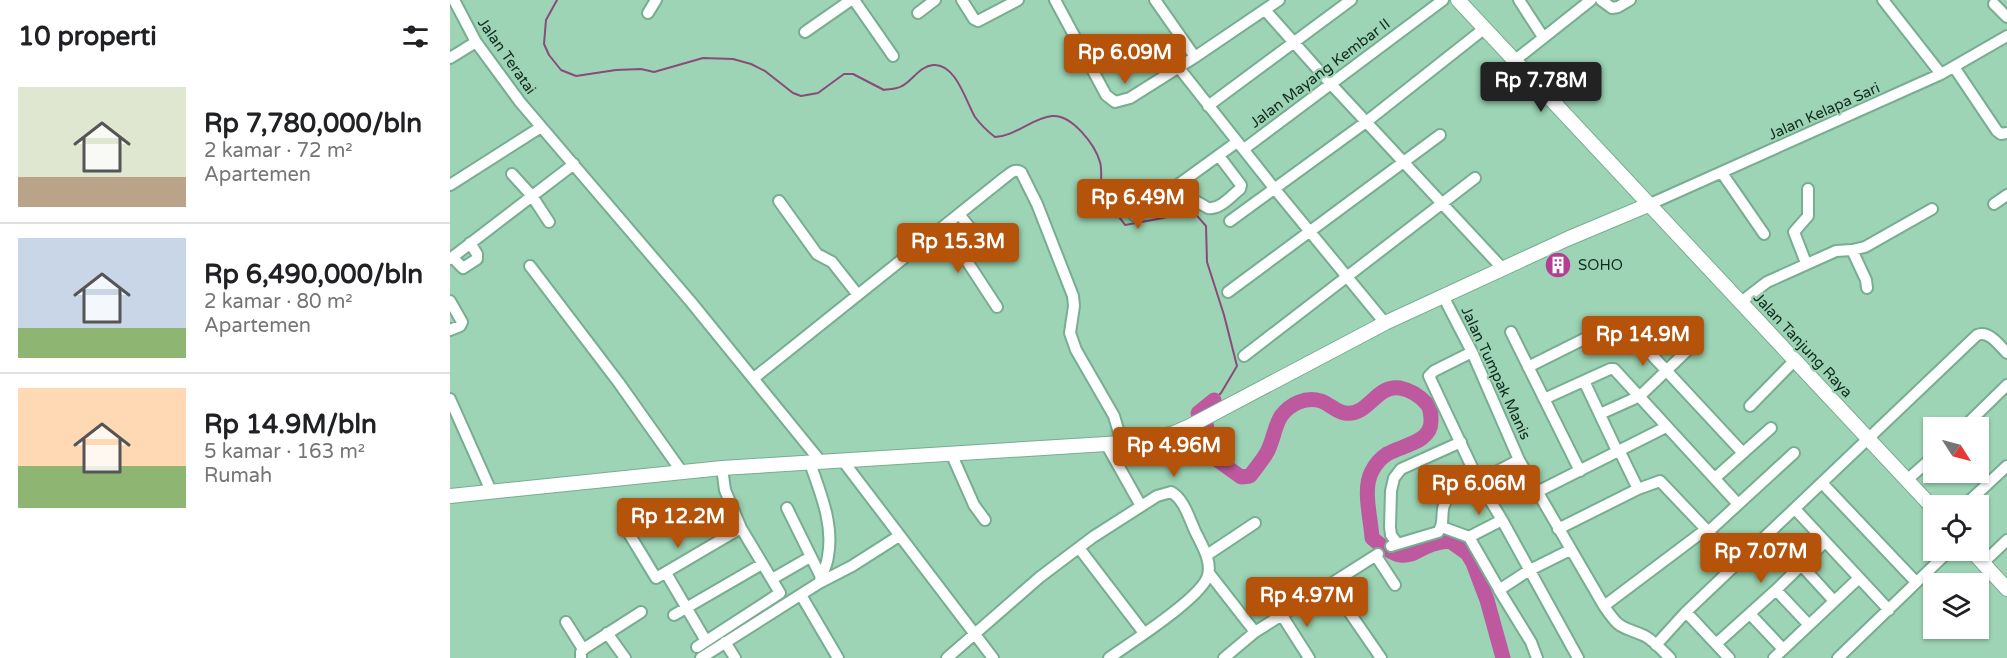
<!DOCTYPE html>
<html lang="id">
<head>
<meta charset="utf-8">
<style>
	:root { --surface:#fff; --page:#f2f2f2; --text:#202124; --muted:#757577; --line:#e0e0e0; --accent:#b45309 }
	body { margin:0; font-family:"Varela Round",sans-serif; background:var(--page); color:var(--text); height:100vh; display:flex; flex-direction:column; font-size:22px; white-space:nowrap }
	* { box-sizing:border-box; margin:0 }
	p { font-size:20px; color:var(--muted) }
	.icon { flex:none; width:33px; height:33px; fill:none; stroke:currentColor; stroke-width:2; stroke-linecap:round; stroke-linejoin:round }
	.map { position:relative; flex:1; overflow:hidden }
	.side { display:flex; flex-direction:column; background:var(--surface); width:450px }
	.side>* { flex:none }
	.needle { width:39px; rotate:126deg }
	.tools { position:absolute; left:1473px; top:417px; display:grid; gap:12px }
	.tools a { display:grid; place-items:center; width:66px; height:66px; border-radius:0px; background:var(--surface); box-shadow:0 2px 4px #0004; font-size:30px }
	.price { position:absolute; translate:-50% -51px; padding:0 14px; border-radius:6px; background:var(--accent); color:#fff; font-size:20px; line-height:39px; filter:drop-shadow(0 2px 3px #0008) }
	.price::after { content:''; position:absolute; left:50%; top:36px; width:18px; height:14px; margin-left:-9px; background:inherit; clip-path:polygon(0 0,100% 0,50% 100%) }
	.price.current { background:#222; color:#fff }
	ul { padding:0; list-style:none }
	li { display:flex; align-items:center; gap:18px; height:150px; padding:0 18px }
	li+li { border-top:2px solid var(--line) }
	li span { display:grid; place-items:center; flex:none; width:168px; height:120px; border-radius:0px; color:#555 }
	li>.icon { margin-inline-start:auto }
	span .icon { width:72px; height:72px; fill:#fffc; stroke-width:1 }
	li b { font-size:26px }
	h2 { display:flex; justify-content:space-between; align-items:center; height:72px; padding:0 18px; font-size:26px }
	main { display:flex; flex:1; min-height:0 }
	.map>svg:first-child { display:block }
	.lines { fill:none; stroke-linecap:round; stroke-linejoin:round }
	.stream { stroke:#8b4b79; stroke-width:2 }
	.river { stroke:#be59a0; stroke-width:15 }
	.minor-casing { stroke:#77ad90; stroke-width:14 }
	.major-casing { stroke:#77ad90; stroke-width:16 }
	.minor { stroke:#fff; stroke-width:10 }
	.major { stroke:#fff; stroke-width:14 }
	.labels { text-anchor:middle; stroke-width:4.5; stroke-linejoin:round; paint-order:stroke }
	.street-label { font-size:15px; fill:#13291e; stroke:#9cd4b5 }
	.poi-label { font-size:15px; fill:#13291e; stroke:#9cd4b5; text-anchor:start }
</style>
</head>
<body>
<main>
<section class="side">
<h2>10 properti<svg class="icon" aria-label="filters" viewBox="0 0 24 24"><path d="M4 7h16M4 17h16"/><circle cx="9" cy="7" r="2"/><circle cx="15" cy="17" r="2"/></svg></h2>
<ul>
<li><span style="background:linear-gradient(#dfe7d0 75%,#b9a48a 0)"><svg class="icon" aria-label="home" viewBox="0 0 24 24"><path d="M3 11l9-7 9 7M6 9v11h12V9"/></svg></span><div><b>Rp 7,780,000/bln</b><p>2 kamar · 72 m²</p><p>Apartemen</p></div></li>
<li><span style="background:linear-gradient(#c9d6e8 75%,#8fb573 0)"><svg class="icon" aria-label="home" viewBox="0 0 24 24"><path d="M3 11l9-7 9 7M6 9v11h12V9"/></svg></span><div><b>Rp 6,490,000/bln</b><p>2 kamar · 80 m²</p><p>Apartemen</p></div></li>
<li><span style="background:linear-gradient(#ffd9b3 65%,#8fb573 0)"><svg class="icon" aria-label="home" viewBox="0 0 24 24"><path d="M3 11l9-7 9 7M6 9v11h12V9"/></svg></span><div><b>Rp 14.9M/bln</b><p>5 kamar · 163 m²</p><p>Rumah</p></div></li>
</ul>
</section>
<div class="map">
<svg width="1557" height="658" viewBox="0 0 1557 658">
	<rect width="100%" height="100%" fill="#9cd4b5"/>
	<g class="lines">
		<!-- stream -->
		<path class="stream" d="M107,0L96,20L94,44L99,55L111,70L126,76L166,70L191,69L204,72L253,58L283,59L301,64L315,71L343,93L351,96L368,93L394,74H403L434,90C440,89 448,89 452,86C463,80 470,66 483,65C506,63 516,102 525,117C531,125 537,131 545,137C566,136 582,118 602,116C622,114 645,145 650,162C653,172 649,186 653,194C658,205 668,215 675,225L713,218L741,209L756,226L757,262L774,315L787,366L771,393L764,400"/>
		<!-- river -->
		<path class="river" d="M764,400L748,413L755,420L762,450L766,459L791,477L800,476C805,469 811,462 816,454C823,443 824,427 831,416C840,404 856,396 871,401C880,404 886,412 895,413C918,417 926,384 950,388C960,390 970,396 977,404C981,409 981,415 981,421C981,443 952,445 937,454C931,458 925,465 922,471C912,489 921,518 922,538C964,574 960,543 1000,541L1017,553L1023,563L1037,600L1053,658"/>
		<defs>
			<path id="minor" d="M4,0L26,42L70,102L241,302L371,462
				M404,0L443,56
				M512,0L524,19L528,21L568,0
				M605,0L656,95L665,102L680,98L745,57L705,0
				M1069,0L1093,37
				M1151,0L1162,8L1168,7L1180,0
				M1433,0L1491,74
				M1544,4L1557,17
				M815,10L880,83L1053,269
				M198,13L206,0
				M468,13L485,0
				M355,32L401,0
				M745,57L829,0
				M0,58L26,42
				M1064,61L1141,0
				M1504,67L1547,131L1551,134L1557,133
				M729,68L824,188L935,323
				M758,106L901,0
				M794,149L993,0
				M1272,173L1314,234
				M62,174L82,196L99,222
				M0,185L91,127
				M664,187L685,216L787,142
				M723,188L758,208C770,210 781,196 790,189L791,185L769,156
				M329,201L367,254L382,262L408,295
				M1544,204L1557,195
				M1198,205L1491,74L1557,36
				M509,214L540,253
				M780,221L916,122L1035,28
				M494,226L547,307
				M1402,250L1416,280L1417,288
				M2,257L13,268L27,259V254L20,243
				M0,259L124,164
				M1356,263L1344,232L1358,216V189
				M80,266L169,383L232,472
				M778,292L990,135
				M993,296L1022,352L1069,460L1154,606C1171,631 1170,625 1195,636C1204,641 1213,651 1220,658
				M0,301L12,322L10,326L0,330
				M1291,302L1317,282L1386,251L1402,250L1415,247L1482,209
				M1061,332L1130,471
				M1022,352L984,371L979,376L1028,480L1052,520L1128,658
				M794,356L1025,178
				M1078,367L1164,324H1173L1293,453
				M304,378L554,178C560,174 564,168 571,172L587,204L623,296L624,306L620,333L626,350L664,416L672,443
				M1134,381L1168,453
				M0,399L41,491
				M1094,399L1160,369H1164L1288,504
				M1300,406L1345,360
				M1150,414L1190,396L1243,345
				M1513,428L1557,385
				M659,449L691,506
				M1170,452L1188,489
				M501,453L524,505L535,520
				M393,461L543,658
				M360,463C370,492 384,524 378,556C377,566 372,574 369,583
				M1265,478L1321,428
				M1457,480L1484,456
				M1372,483L1466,582
				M1087,492L1216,427
				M1514,506L1557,466
				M337,508L371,577
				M1345,509L1439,610
				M175,527L206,578L291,528
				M992,527L1019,537L1050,591
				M1108,529L1188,489L1210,481L1288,563
				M1258,532L1344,453
				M1019,537L1052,520
				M947,543L941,535L940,527L941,491L944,478L951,469L1011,442
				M941,546L988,532C997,521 987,509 1000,496L1069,460
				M629,548L694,633
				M757,555L805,523
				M926,556L945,585
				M1533,563L1557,540
				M1352,566L1384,601
				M216,573L256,641
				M759,573L805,632
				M322,579L355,560
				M880,584L931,658
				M1326,590L1359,625
				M351,595L388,658
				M1154,606L1255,530
				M1236,612L1279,658
				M831,614L859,658
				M1300,614L1333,649
				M224,615L312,564
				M116,622L133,649
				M157,633L175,658
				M275,642L285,658
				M1266,644L1326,590L1375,542
				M1206,645L1236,612L1527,335C1539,330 1549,345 1557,353
				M247,647L330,593L291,528L275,490L272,468
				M131,658V652L135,648L191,612
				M251,658L369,583L402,566L449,536
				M497,658L590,577L643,537L707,496L721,492C734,499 739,518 745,531C751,544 762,560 758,575C753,597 680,643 659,658
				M774,658L805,632L928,554
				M1087,658L1081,642L1049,590L1078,571L1120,550
				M1324,658L1409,578
				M1388,658L1500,550"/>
			<path id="major" d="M1008,0L1484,509
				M0,496L272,468L688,442L724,433L738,427L935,323L1117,239L1198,205
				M1521,550L1557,589"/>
		</defs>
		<!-- minor casing -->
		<use href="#minor" class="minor-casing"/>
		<!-- major casing -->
		<use href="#major" class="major-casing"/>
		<!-- minor -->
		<use href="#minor" class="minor"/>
		<!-- major -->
		<use href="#major" class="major"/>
	</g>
	<!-- icons -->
	<defs>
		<symbol id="building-disc" viewBox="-11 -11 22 22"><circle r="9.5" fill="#b53e95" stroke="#9cd4b5"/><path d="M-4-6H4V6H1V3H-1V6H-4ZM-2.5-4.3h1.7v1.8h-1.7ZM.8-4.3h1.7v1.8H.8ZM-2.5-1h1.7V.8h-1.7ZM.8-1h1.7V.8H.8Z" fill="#fff"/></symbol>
	</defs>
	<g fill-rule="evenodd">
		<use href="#building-disc" x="1093" y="250" width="30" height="30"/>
	</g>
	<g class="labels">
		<!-- street labels -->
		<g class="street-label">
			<text transform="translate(57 56) rotate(55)" y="5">Jalan Teratai</text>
			<text transform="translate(870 73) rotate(-37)" y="5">Jalan Mayang Kembar II</text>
			<text transform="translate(1374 111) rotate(-24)" y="5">Jalan Kelapa Sari</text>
			<text transform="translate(1353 345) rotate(47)" y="5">Jalan Tanjung Raya</text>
			<text transform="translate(1046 373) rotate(65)" y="5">Jalan Tumpak Manis</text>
		</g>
		<!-- poi labels -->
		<g class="poi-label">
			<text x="1128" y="270">SOHO</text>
		</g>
	</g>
</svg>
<div class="tools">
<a><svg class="needle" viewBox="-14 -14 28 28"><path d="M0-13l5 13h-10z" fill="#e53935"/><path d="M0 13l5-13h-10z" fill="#757577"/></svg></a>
<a><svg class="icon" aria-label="locate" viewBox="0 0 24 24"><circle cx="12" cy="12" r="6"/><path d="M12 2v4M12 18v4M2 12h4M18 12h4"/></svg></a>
<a><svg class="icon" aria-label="layers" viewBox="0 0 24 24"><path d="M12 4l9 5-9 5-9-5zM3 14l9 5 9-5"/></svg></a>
</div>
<b class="price" style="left:675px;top:85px">Rp 6.09M</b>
<b class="price current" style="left:1091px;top:113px">Rp 7.78M</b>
<b class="price" style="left:688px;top:230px">Rp 6.49M</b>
<b class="price" style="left:508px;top:274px">Rp 15.3M</b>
<b class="price" style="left:1193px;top:367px">Rp 14.9M</b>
<b class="price" style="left:724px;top:478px">Rp 4.96M</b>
<b class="price" style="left:1029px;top:516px">Rp 6.06M</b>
<b class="price" style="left:228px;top:549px">Rp 12.2M</b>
<b class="price" style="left:1311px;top:584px">Rp 7.07M</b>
<b class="price" style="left:857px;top:628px">Rp 4.97M</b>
</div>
</main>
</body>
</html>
